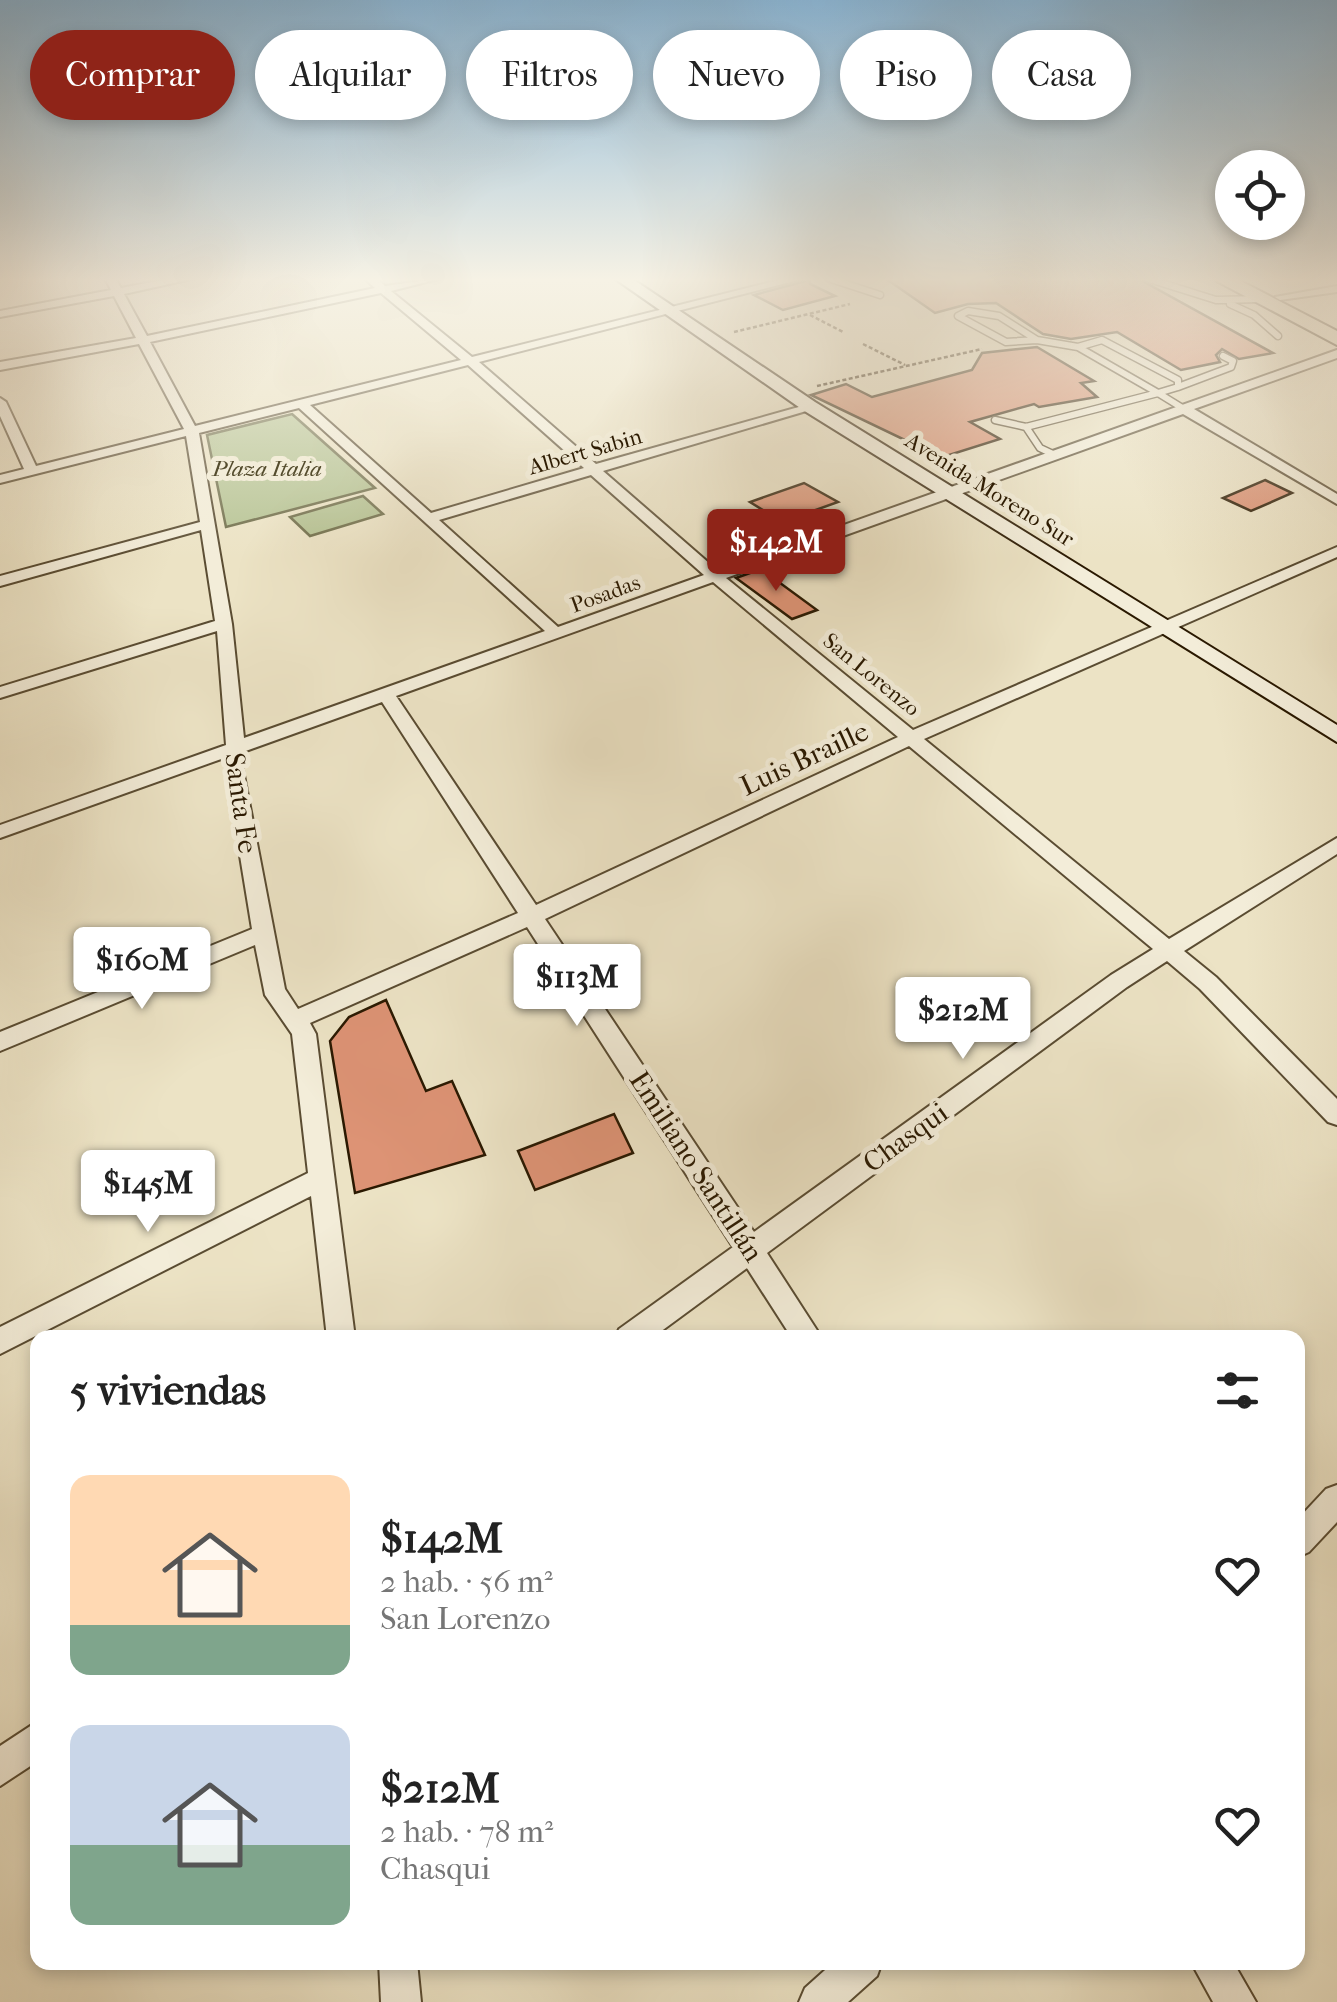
<!DOCTYPE html>
<html lang="es">
<head>
<meta charset="utf-8">
<style>
	:root { --surface:#fff; --page:#f6f6f6; --text:#222; --muted:#767676; --accent:#8f2418 }
	body { margin:0; font-family:"IM FELL French Canon",serif; background:var(--page); color:var(--text); height:100vh; display:flex; flex-direction:column; font-size:38px; white-space:nowrap }
	* { box-sizing:border-box; margin:0 }
	p { font-size:32px; color:var(--muted) }
	.icon { flex:none; width:55px; height:55px; fill:none; stroke:currentColor; stroke-width:2; stroke-linecap:round; stroke-linejoin:round }
	.map { position:relative; flex:1; overflow:hidden }
	.drawer { position:absolute; left:30px; top:1330px; width:1275px; height:640px; display:flex; flex-direction:column; background:var(--surface); border-radius:20px; box-shadow:0 5px 15px #0003 }
	.drawer>* { flex:none }
	.hud { position:absolute; left:30px; top:30px; width:1278px; height:90px; display:flex; gap:20px }
	.buttons { position:absolute; left:1215px; top:150px; display:grid; gap:20px }
	.buttons a { display:grid; place-items:center; width:90px; height:90px; border-radius:50%; background:var(--surface); box-shadow:0 5px 15px #0003; font-size:50px }
	.price { position:absolute; translate:-50% -85px; padding:0 22px; border-radius:10px; background:#fff; color:#222; font-size:32px; line-height:65px; filter:drop-shadow(0 2px 5px #0008) }
	.price::after { content:''; position:absolute; left:50%; top:60px; width:30px; height:22px; margin-left:-15px; background:inherit; clip-path:polygon(0 0,100% 0,50% 100%) }
	.price.current { background:var(--accent); color:#fff }
	ul { padding:0; list-style:none }
	li { display:flex; align-items:center; gap:30px; height:250px; padding:0 40px }
	li span { display:grid; place-items:center; flex:none; width:280px; height:200px; border-radius:20px; color:#555 }
	li>.icon { margin-inline-start:auto }
	span .icon { width:120px; height:120px; fill:#fffc; stroke-width:1 }
	li b { font-size:42px }
	h2 { display:flex; justify-content:space-between; align-items:center; height:120px; padding:0 40px; font-size:42px }
	.pill { padding:0 35px; border-radius:45px; background:var(--surface); box-shadow:0 5px 15px #0003; font-size:35px; line-height:90px }
	.pill.current { background:var(--accent); color:#fff }
	.map>svg:first-child { display:block }
	.green { fill:#b7c495; stroke:#706e4b; stroke-width:2.5 }
	.building { fill:#dd9375; stroke:#2a1901; stroke-width:2.5 }
	.lines { fill:none; stroke-linecap:round; stroke-linejoin:round }
	.lane-casing { stroke:#5a4c32; stroke-width:9 }
	.street-casing { stroke:#5a4c32; stroke-width:4 }
	.secondary-casing { stroke:#2a1901; stroke-width:4 }
	.highway-casing { stroke:#2a1901; stroke-width:4 }
	.path { stroke:#2a1901; stroke-width:2.5; stroke-dasharray:4 2.5; stroke-linecap:butt }
	.lane { stroke:#f3edd9; stroke-width:6 }
	.street { fill:#f3edd9; fill-rule:evenodd }
	.secondary { fill:#f3edd9; fill-rule:evenodd }
	.highway { fill:#ece3c5; fill-rule:evenodd }
	.labels { text-anchor:middle; stroke-width:10; stroke-linejoin:round; paint-order:stroke }
	.far-street-label { font-size:22px; fill:#2a1901; stroke:#f3edd9 }
	.far-park-label { font-size:22px; font-style:italic; fill:#544c2d; stroke:#f3edd9 }
	.street-label { font-size:28px; fill:#2a1901; stroke:#f3edd9 }
</style>
</head>
<body>
<div class="map">
<svg width="1337" height="2002" viewBox="0 0 1337 2002">
	<rect width="100%" height="100%" fill="#ece3c5"/>
	<filter id="stains"><feTurbulence type="fractalNoise" baseFrequency=".002" numOctaves="4"/><feColorMatrix values="0 0 0 0 .2 0 0 0 0 .09 0 0 0 0 .02 0 0 0 .5 -.17"/></filter>
	<radialGradient id="worn" r=".72"><stop offset=".6" stop-color="#630" stop-opacity="0"/><stop offset="1" stop-color="#630" stop-opacity=".3"/></radialGradient>
	<!-- green -->
	<path class="green" d="M292,414L375,488L226,527L207,435Z
		M363,496L383,514L310,536L290,517Z"/>
	<!-- building -->
	<path class="building" d="M885,278H1137L1273,353L1239,359L1222,349L1216,355L1220,362L1181,370L1117,332L1071,339L1043,334L996,303L968,304L935,313Z
		M809,280L810,284L835,296L783,310L754,295Z
		M1037,347L1094,381L1081,383L1097,397L1039,407L1034,404L970,422L1000,439L946,456L934,454L811,395L846,384L872,397L972,370L982,353Z
		M1265,480L1292,493L1251,511L1223,498Z
		M804,483L838,502L782,522L750,502Z
		M761,569L817,610L792,619L736,578Z
		M386,1000L426,1091L452,1081L485,1155L355,1193L330,1041L349,1017Z
		M614,1114L633,1153L535,1190L518,1151Z"/>
	<g class="lines">
		<defs>
			<path id="lane" d="M828,278L880,295
				M1146,278L1216,300L1262,299
				M1230,304L1254,315L1278,336
				M968,311L999,316L1037,340L1006,342L958,316Z
				M1037,340L1078,347
				M1102,340L1178,380V387L1158,393L1078,347Z
				M1178,387L1231,367L1233,361L1223,356
				M1158,393L1184,409
				M995,420L1026,427L1158,393
				M1026,427L1040,448L1055,455"/>
			<path id="street" d="M105,278H115L121,288L173,278H196L124,294L147,336L375,288L364,278H376L385,286L442,278L391,291L472,357L787,278H806L479,362L596,464L813,403V409L603,471L717,570L1337,350V358L1194,409L1337,494V504L1183,414L726,578L913,730L1337,547V557L924,739L1169,939L1337,838V854L1184,951L1216,977L1337,1099V1125L1328,1122L1200,989L1167,961L1127,987L767,1253L822,1338H792L747,1268L652,1338H615L619,1329L733,1247L527,927L310,1023L316,1034L355,1338H327L311,1196L0,1354V1327L308,1173L292,1034L265,995L255,945L0,1051V1032L252,929L224,758L0,838V825L226,745L217,631L0,698V687L215,621L201,530L0,586V576L200,522L186,436L0,483V475L24,469L0,416V398L6,402L36,466L184,429L139,344L0,370V362L136,338L114,296L0,317V311L111,290ZM381,293L461,360L195,426L150,342ZM468,365L584,468L431,513L310,405ZM299,408L545,631L244,738L232,624L199,433ZM591,475L704,575L558,627L439,520ZM713,582L898,737L536,905L396,696ZM382,702L518,913L298,1009L285,989L242,765L243,752ZM909,746L1153,949L1111,975L754,1232L545,919Z
				M1337,286V292L1280,300L1275,297Z
				M1337,1485V1522L1309,1552L1298,1557V1519L1326,1489Z
				M38,1721V1761L0,1786V1746Z
				M379,1962H417L421,2002H381Z
				M834,1962H882L877,1976L848,2002H799L805,1988Z
				M1191,1962H1233L1256,2002H1213Z"/>
			<path id="secondary" d="M614,278H631L815,402L1337,725V742L803,410Z"/>
			<path id="highway" d="M1211,278H1235L1337,331V345Z"/>
		</defs>
		<!-- lane casing -->
		<use href="#lane" class="lane-casing"/>
		<!-- street casing -->
		<use href="#street" class="street-casing"/>
		<!-- secondary casing -->
		<use href="#secondary" class="secondary-casing"/>
		<!-- highway casing -->
		<use href="#highway" class="highway-casing"/>
		<!-- path -->
		<path class="path" d="M810,315L843,332
			M734,332L850,304
			M863,344L905,365
			M817,386L982,349"/>
		<!-- lane -->
		<use href="#lane" class="lane"/>
		<!-- street -->
		<use href="#street" class="street"/>
		<!-- secondary -->
		<use href="#secondary" class="secondary"/>
		<!-- highway -->
		<use href="#highway" class="highway"/>
	</g>
	<!-- sky -->
	<linearGradient id="sky" x2="0" y2="1"><stop stop-color="#8ab7d8"/><stop offset="0.5" stop-color="#f6f2e5"/><stop offset="1" stop-color="#f6f2e5" stop-opacity="0"/></linearGradient>
	<rect width="1337" height="559" fill="url(#sky)"/>
	<g class="labels">
		<!-- far-street labels -->
		<g class="far-street-label">
			<text transform="translate(585 451) rotate(-16)" y="8">Albert Sabin</text>
			<text transform="translate(990 489) rotate(32)" y="8">Avenida Moreno Sur</text>
			<text transform="translate(605 593) rotate(-20)" y="8">Posadas</text>
			<text transform="translate(872 674) rotate(39)" y="8">San Lorenzo</text>
		</g>
		<!-- far-park labels -->
		<g class="far-park-label">
			<text x="267" y="476">Plaza Italia</text>
		</g>
		<!-- street labels -->
		<g class="street-label">
			<text transform="translate(804 758) rotate(-25)" y="10">Luis Braille</text>
			<text transform="translate(242 803) rotate(82)" y="10">Santa Fe</text>
			<text transform="translate(905 1137) rotate(-36)" y="10">Chasqui</text>
			<text transform="translate(697 1166) rotate(57)" y="10">Emiliano Santillán</text>
		</g>
	</g>
	<rect width="100%" height="100%" filter="url(#stains)"/>
	<rect width="100%" height="100%" fill="url(#worn)"/>
</svg>
<div class="buttons">
<a><svg class="icon" aria-label="locate" viewBox="0 0 24 24"><circle cx="12" cy="12" r="6"/><path d="M12 2v4M12 18v4M2 12h4M18 12h4"/></svg></a>
</div>
<b class="price current" style="left:776px;top:594px">$142M</b>
<b class="price" style="left:142px;top:1012px">$160M</b>
<b class="price" style="left:577px;top:1029px">$113M</b>
<b class="price" style="left:963px;top:1062px">$212M</b>
<b class="price" style="left:148px;top:1235px">$145M</b>
<div class="hud">
<a class="pill current">Comprar</a>
<a class="pill">Alquilar</a>
<a class="pill">Filtros</a>
<a class="pill">Nuevo</a>
<a class="pill">Piso</a>
<a class="pill">Casa</a>
</div>
<section class="drawer">
<h2>5 viviendas<svg class="icon" aria-label="filters" viewBox="0 0 24 24"><path d="M4 7h16M4 17h16"/><circle cx="9" cy="7" r="2"/><circle cx="15" cy="17" r="2"/></svg></h2>
<ul>
<li><span style="background:linear-gradient(#ffd9b3 75%,#7fa58c 0)"><svg class="icon" aria-label="home" viewBox="0 0 24 24"><path d="M3 11l9-7 9 7M6 9v11h12V9"/></svg></span><div><b>$142M</b><p>2 hab. · 56 m²</p><p>San Lorenzo</p></div><svg class="icon" aria-label="heart" viewBox="0 0 24 24"><path d="M12 20l-8-8c-3-5 5-10 8-4 3-6 11-1 8 4z"/></svg></li>
<li><span style="background:linear-gradient(#c9d6e8 60%,#7fa58c 0)"><svg class="icon" aria-label="home" viewBox="0 0 24 24"><path d="M3 11l9-7 9 7M6 9v11h12V9"/></svg></span><div><b>$212M</b><p>2 hab. · 78 m²</p><p>Chasqui</p></div><svg class="icon" aria-label="heart" viewBox="0 0 24 24"><path d="M12 20l-8-8c-3-5 5-10 8-4 3-6 11-1 8 4z"/></svg></li>
</ul>
</section>
</div>
</body>
</html>
